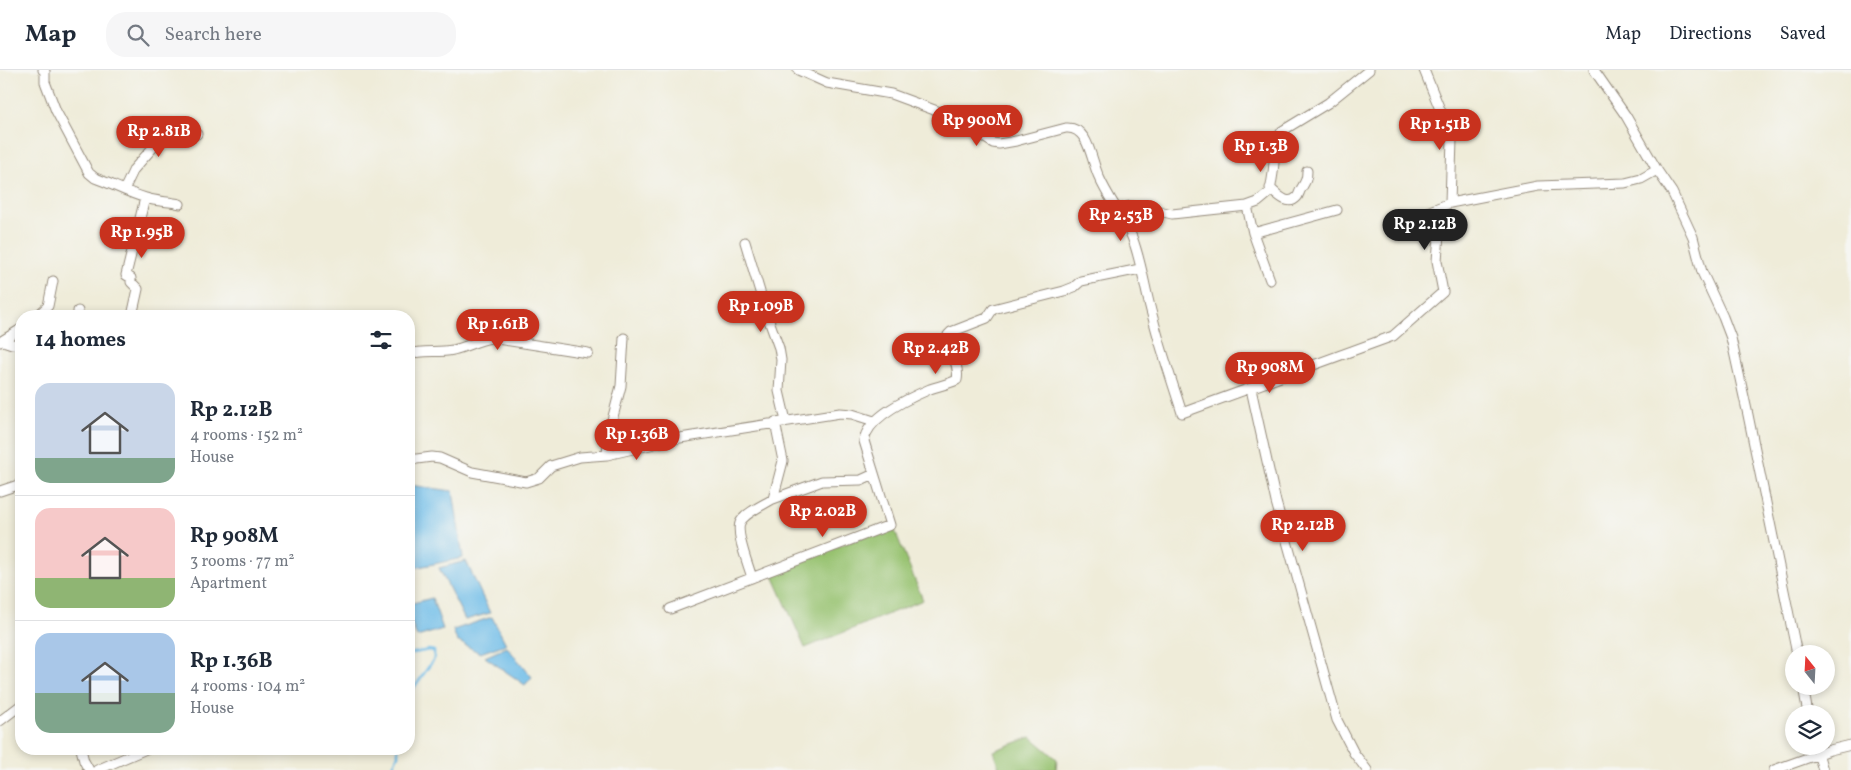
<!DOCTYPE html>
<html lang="en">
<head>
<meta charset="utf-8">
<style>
	:root { --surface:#fff; --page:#f6f6f7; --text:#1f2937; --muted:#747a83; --line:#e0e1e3; --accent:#c8321e }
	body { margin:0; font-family:Vollkorn,serif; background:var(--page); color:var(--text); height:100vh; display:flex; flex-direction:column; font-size:19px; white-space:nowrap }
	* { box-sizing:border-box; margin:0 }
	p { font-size:16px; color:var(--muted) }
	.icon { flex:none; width:28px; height:28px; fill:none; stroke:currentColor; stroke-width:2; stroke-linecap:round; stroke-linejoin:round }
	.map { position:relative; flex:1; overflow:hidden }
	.sheet { position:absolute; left:15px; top:240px; width:400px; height:445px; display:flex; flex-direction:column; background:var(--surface); border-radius:20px; box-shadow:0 2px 8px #0003 }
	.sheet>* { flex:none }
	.needle { width:32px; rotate:342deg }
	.buttons { position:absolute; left:1785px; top:575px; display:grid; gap:10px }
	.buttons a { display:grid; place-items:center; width:50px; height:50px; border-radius:50%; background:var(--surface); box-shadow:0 2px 8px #0003; font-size:25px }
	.price { position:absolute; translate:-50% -42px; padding:0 11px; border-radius:18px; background:var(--accent); color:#fff; font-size:16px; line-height:32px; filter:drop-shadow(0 1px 2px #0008) }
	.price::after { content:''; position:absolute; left:50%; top:30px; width:15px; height:11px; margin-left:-8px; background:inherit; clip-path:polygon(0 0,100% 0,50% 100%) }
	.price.current { background:#222; color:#fff }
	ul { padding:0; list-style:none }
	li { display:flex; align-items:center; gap:15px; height:125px; padding:0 20px }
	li+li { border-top:1px solid var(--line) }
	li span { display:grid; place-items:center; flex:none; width:140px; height:100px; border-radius:15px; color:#555 }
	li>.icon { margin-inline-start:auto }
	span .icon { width:60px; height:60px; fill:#fffc; stroke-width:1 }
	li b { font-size:21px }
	h2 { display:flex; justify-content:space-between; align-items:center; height:60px; padding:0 20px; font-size:21px }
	header { display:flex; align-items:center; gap:30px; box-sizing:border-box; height:70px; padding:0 25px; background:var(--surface); border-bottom:1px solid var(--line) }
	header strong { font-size:24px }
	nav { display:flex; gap:28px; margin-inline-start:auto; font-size:18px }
	.search { width:350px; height:45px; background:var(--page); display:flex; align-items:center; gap:12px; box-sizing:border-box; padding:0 18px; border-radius:20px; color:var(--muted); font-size:19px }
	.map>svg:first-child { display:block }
	.green { fill:#97c26f; stroke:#697646 }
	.water { fill:#6dbce8; stroke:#547383 }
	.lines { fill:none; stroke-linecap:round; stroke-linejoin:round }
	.stream { stroke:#6dbce8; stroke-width:2.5 }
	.street-casing { stroke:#958b7c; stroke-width:11 }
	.street { stroke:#fff; stroke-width:9 }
</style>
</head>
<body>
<header>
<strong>Map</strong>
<div class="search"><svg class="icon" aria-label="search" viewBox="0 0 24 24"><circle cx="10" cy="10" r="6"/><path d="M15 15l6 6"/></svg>Search here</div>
<nav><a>Map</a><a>Directions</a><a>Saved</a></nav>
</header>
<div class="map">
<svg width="1851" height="700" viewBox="0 0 1851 700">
	<rect width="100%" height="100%" fill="#f6f6f2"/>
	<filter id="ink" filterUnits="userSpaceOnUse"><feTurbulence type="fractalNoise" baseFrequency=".02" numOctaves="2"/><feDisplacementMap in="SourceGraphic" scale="10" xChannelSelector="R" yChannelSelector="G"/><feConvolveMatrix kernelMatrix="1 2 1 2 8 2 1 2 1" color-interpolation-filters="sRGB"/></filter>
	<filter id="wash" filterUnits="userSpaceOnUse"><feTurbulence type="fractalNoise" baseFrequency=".0096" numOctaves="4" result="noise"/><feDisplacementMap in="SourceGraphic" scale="20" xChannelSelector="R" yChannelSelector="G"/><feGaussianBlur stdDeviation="1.12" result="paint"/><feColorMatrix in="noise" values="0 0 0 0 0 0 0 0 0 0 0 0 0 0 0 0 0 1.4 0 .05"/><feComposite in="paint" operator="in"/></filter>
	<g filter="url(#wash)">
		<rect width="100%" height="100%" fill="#efecd9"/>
		<!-- green -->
		<path class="green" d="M893,456L923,530L805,578L771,501Z
			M1031,667L1057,689L1056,700H1000L993,681Z"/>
		<!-- water -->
		<path class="water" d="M409,415L453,421L463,488L409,499Z
			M466,491L490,543L465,550L439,498Z
			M432,528L443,559L417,567L409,546V534Z
			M492,547L506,574L480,583L457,571L453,560Z
			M507,577L532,607L525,615L485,587Z"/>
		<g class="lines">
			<!-- stream -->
			<path class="stream" d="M409,584L429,580L434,581V589L409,625
				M391,700L398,685V679"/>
		</g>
	</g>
	<g filter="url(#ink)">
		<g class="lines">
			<defs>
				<path id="street" d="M43,0L45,1V12L56,41L89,103L95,108C112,114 128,123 146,128C157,132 168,131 180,134
					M798,0L827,13L891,24L956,48L973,55L985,68L993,73L999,74L1016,71L1066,58C1089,56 1091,91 1099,107C1108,128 1123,146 1132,167C1142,193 1145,221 1153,248C1161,280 1172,311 1182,343L1393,266L1443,222L1437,191L1441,137
					M1594,0L1626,46L1657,100L1672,122L1693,167L1702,202L1723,247L1731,268L1748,345L1797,584
					M1270,118C1277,124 1288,137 1297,127C1299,125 1299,122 1301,119C1305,112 1307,110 1307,101
					M124,120L134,99L164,65L166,58L197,64
					M1450,133L1538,116L1625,113L1641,109L1657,100
					M1247,136L1253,163L1270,210
					M1118,140L1130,136L1142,137L1172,144L1247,136L1258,132L1270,122L1273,103L1276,71L1282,61L1328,33L1369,0
					M1407,150L1450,133L1452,69L1424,0
					M1253,163L1337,140
					M745,172L767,245L779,278L781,290L779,321L786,351
					M37,246L48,236L53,211
					M78,246V241
					M132,246L138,219L131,212V208L126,205L145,128
					M3,271L12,274L21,275
					M0,272L21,259
					M409,284C424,280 438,283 453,280C466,277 478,270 491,268L588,283
					M1251,319L1276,432L1337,650L1354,683L1367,700
					M607,385L609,362L621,316L624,268
					M409,390L432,387L440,388L472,402L526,412L539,408L551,396L580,387L607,385L680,368L840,343L852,344L874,351
					M0,421L21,414
					M773,429L822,411L861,410L874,404
					M752,508C749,496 734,461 741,451C747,442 763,435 773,429L783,391L775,352
					M670,539L890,455L864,371C867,347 909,328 930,319C939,316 948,314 957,310C960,295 949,280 948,265L951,262L987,248L993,239L1064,221L1074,217L1081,211L1140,199
					M1803,616L1808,644
					M0,651L21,635
					M1816,676L1823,700
					M81,679L84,691L89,700
					M97,700L146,679
					M1774,700L1830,680L1851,675"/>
			</defs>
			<!-- street casing -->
			<use href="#street" class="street-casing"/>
			<!-- street -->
			<use href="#street" class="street"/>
		</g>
	</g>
</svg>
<div class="buttons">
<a><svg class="needle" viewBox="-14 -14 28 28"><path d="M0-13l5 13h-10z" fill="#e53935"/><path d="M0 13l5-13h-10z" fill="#747a83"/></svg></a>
<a><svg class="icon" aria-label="layers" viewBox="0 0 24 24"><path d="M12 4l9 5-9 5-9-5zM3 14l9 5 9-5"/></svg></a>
</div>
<b class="price" style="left:977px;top:77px">Rp 900M</b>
<b class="price" style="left:1440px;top:81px">Rp 1.51B</b>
<b class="price" style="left:159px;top:88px">Rp 2.81B</b>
<b class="price" style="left:1261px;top:103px">Rp 1.3B</b>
<b class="price" style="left:1121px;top:172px">Rp 2.53B</b>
<b class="price current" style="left:1425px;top:181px">Rp 2.12B</b>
<b class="price" style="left:142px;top:189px">Rp 1.95B</b>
<b class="price" style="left:761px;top:263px">Rp 1.09B</b>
<b class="price" style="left:498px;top:281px">Rp 1.61B</b>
<b class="price" style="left:936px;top:305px">Rp 2.42B</b>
<b class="price" style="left:1270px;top:324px">Rp 908M</b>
<b class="price" style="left:637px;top:391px">Rp 1.36B</b>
<b class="price" style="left:823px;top:468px">Rp 2.02B</b>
<b class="price" style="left:1303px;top:482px">Rp 2.12B</b>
<section class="sheet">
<h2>14 homes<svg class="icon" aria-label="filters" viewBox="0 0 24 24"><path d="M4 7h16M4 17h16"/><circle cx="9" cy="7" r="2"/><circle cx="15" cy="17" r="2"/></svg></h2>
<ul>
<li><span style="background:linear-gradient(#c9d6e8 75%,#7fa58c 0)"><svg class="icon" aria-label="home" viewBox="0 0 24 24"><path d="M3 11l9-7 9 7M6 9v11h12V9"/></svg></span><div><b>Rp 2.12B</b><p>4 rooms · 152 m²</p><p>House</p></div></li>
<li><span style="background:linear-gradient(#f6c9c9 70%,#8fb573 0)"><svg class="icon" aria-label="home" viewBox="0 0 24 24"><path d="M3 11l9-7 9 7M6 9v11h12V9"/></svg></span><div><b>Rp 908M</b><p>3 rooms · 77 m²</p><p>Apartment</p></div></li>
<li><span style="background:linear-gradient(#a9c7e8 60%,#7fa58c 0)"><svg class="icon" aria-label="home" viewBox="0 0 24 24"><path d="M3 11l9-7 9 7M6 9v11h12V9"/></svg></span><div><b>Rp 1.36B</b><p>4 rooms · 104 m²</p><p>House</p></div></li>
</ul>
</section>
</div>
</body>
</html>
